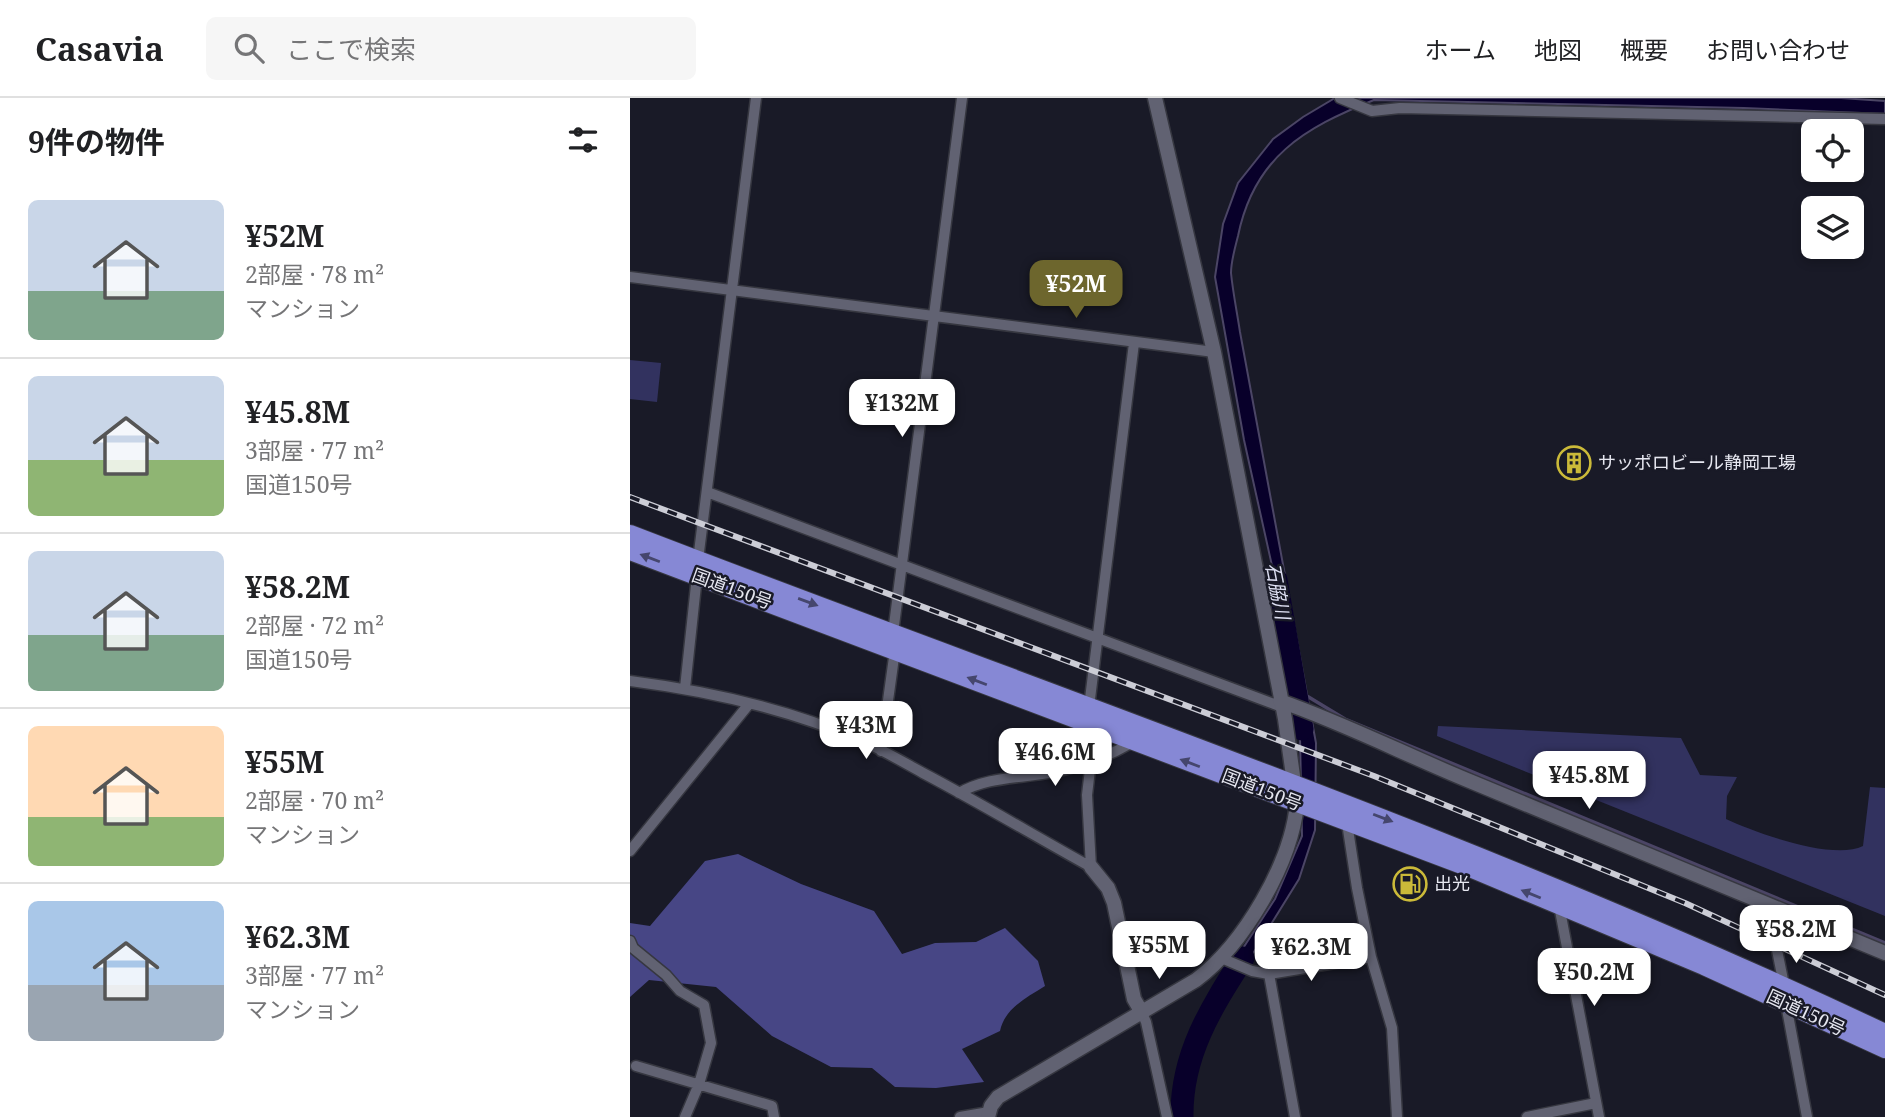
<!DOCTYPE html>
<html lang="ja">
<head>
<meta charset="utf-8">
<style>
	:root { --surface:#fff; --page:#f6f6f6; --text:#202124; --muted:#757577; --line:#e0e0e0; --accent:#6d662d }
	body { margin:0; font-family:"Noto Serif","Noto Sans JP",serif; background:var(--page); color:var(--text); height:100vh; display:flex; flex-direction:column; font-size:26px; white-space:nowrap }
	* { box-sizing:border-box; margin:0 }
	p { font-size:23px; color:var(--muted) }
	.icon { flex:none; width:38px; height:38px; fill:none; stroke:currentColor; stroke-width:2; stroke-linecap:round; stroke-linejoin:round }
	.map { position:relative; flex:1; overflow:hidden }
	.sheet { display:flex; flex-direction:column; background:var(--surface); width:630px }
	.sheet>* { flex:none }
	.controls { position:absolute; left:1171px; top:21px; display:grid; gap:14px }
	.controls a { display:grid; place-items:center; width:63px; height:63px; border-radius:10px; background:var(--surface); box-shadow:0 4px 10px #0003; font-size:35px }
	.price { position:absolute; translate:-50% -60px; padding:0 16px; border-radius:14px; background:#fff; color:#222; font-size:23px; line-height:46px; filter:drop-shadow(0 2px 4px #0008) }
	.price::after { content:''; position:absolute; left:50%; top:42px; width:21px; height:16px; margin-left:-10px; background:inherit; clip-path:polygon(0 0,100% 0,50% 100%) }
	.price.active { background:var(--accent); color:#fff }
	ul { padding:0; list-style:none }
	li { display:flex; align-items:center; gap:21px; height:175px; padding:0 28px }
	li+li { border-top:2px solid var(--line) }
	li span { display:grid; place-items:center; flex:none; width:196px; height:140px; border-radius:10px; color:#555 }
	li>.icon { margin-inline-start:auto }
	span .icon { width:84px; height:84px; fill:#fffc; stroke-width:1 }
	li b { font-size:30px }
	h2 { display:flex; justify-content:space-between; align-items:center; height:84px; padding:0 28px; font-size:30px }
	header { display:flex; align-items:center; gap:42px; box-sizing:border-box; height:98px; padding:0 35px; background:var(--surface); border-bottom:2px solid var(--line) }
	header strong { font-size:33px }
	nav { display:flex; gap:38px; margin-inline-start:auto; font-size:24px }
	.search { width:490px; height:63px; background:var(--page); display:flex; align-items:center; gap:18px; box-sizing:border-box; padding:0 24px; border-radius:10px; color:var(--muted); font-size:26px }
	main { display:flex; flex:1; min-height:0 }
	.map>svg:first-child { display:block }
	.green { fill:#32325f }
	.forest { fill:#474685 }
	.water { fill:#08002a; stroke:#4b4565; stroke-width:2 }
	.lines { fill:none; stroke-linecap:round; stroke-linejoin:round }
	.stream { stroke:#4b4565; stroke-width:3.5 }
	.river { stroke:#08002a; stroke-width:23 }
	.minor-tunnel { stroke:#383945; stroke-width:10; stroke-dasharray:10 5; stroke-linecap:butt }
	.minor-casing { stroke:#363740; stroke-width:13 }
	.tertiary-casing { stroke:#363740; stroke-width:17 }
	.trunk-casing { stroke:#363740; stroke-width:20 }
	.minor { stroke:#616272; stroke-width:10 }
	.tertiary { stroke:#616272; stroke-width:14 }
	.trunk { stroke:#8688d5; stroke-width:18 }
	.rail-casing { stroke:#cccdd6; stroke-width:6 }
	.rail { stroke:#191a27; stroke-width:3.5; stroke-dasharray:10; stroke-linecap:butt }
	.oneway { fill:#45466d }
	.labels { text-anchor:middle; stroke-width:5; stroke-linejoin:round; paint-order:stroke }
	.poi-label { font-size:18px; fill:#e6e7f0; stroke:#191a27; text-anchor:start }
	.street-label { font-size:18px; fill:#e6e7f0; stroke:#191a27 }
	.water-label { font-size:19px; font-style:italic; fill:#dee0f3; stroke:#191a27 }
</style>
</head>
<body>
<header>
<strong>Casavia</strong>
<div class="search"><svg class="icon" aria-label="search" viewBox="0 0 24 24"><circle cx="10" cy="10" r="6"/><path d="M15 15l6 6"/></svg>ここで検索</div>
<nav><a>ホーム</a><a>地図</a><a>概要</a><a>お問い合わせ</a></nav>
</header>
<main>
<section class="sheet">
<h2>9件の物件<svg class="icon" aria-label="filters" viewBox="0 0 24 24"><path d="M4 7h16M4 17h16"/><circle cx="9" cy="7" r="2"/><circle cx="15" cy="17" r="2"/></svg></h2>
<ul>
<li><span style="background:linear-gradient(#c9d6e8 65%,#7fa58c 0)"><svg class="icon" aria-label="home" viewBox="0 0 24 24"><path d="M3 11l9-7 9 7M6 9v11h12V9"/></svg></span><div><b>¥52M</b><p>2部屋 · 78 m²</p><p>マンション</p></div></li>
<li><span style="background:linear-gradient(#c9d6e8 60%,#8fb573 0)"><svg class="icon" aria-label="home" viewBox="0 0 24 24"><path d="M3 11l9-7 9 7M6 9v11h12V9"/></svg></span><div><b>¥45.8M</b><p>3部屋 · 77 m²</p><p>国道150号</p></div></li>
<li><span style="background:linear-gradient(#c9d6e8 60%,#7fa58c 0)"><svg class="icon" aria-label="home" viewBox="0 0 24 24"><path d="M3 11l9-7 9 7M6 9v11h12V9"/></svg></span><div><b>¥58.2M</b><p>2部屋 · 72 m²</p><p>国道150号</p></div></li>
<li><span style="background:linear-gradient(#ffd9b3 65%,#8fb573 0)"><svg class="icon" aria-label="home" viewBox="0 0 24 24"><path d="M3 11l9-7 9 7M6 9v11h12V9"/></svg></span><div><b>¥55M</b><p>2部屋 · 70 m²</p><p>マンション</p></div></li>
<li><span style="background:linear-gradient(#a9c7e8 60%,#9aa5b1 0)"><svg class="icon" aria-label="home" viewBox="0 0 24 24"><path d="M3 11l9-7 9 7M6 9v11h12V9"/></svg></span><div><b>¥62.3M</b><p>3部屋 · 77 m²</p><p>マンション</p></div></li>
</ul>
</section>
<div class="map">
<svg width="1255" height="1019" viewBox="0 0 1255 1019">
	<rect width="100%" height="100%" fill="#191a27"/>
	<!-- green -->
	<path class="green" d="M0,262L31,265L27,304L0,301Z
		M808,628L1051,640L1070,677L1107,679L1097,698L1096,721C1126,735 1203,763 1233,748L1240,689L1255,690V818L807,638Z"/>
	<!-- forest -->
	<path class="forest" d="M108,756L171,786L244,813L272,856L305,845L346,844L375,830L408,863L415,888C396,900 375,910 370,933L332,951L354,984L306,990L265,989L242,970L201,969L142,938L86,889L19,882L0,899V825L20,828L75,763Z"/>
	<!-- water -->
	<path class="water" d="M705,0H1211L1255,3V16L1114,10L744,2C674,30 624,59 608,138C605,150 601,163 601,175C603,195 607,214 610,234L686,645L685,732L669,781L606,883L592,886L593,881L645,801L672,738L669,589L614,342L585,179L593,126L608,85L643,41L673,19Z"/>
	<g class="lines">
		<!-- stream -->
		<path class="stream" d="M667,592L715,621L1255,845"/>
		<!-- river -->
		<path class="river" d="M646,482L672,631
			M552,1019C551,957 581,910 613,860"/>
		<!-- minor-tunnel -->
		<path class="minor-tunnel" d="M1143,823L1147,852"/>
		<defs>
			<path id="minor" d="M710,0L742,13L770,10L1255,21
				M0,179L584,254
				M77,394L652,609
				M68,462L126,0
				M263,535L332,0
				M0,583C78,593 159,611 232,643C253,652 273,664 293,675C350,705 405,738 461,769
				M55,590L67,478
				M459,609L504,245
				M251,653L265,552
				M329,695C359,678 390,681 423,674C451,669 479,658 503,644
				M717,725L727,790L741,859L762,930L767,1019
				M0,753L119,606
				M461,769L457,697L461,663
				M929,807L969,1019
				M1143,823L1144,808
				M0,843L3,850L36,877L50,893L74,907L81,945L69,986L55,1019
				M1147,852L1154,887
				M591,860L622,873L639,876L741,859
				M639,876L665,1019
				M1156,906L1177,1019
				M511,913L516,924L537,1019
				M6,968L142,1008L144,1019
				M330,1019L359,1014
				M897,1019L966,1005"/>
			<path id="tertiary" d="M650,603C716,626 778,658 842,684C979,742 1118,797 1255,855
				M461,769L478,790L484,805L504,901L511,913
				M358,1019L361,1008L368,999L566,882C614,846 661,766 667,706L655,621L584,254L525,0"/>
			<path id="trunk" d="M0,436C420,598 848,742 1255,935
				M0,453L840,770L1074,868L1255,951"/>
		</defs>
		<!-- minor casing -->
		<use href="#minor" class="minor-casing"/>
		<!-- tertiary casing -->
		<use href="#tertiary" class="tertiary-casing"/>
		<!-- trunk casing -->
		<use href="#trunk" class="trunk-casing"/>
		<!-- minor -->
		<use href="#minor" class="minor"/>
		<!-- tertiary -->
		<use href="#tertiary" class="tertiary"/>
		<!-- trunk -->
		<use href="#trunk" class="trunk"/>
		<defs>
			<path id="rail" d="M0,399L744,678L1055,805L1255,897"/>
		</defs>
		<!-- rail casing -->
		<use href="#rail" class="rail-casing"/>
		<!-- rail -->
		<use href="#rail" class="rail"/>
	</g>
	<!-- one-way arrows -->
	<defs><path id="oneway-solid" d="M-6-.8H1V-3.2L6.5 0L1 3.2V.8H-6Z" transform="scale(1.75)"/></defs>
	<g class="oneway">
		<use href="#oneway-solid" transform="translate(20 460) rotate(-159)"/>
		<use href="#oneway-solid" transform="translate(178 504) rotate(20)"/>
		<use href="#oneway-solid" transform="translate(347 583) rotate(-159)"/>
		<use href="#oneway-solid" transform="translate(560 665) rotate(-159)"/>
		<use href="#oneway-solid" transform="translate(753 720) rotate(21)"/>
		<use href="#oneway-solid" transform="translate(901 796) rotate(-158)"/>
	</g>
	<!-- icons -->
	<defs>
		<symbol id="building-ring" viewBox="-11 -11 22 22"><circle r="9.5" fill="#191a27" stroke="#cbba39" stroke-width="1.5"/><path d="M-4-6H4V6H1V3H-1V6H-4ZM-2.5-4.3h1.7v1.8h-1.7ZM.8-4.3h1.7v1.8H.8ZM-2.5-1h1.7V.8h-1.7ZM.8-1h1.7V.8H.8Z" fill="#cbba39"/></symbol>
		<symbol id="fuel-ring" viewBox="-11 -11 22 22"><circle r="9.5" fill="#191a27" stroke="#cbba39" stroke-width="1.5"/><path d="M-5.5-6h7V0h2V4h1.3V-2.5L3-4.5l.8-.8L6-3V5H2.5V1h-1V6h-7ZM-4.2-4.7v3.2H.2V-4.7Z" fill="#cbba39"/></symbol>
	</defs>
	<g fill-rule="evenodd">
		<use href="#building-ring" x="925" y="346" width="38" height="38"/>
		<use href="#fuel-ring" x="761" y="767" width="38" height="38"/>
	</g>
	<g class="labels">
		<!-- poi labels -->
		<g class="poi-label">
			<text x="968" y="371">サッポロビール静岡工場</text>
			<text x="804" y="792">出光</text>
		</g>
		<!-- street labels -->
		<g class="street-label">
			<text transform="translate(102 491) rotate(20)" y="6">国道150号</text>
			<text transform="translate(632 692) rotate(21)" y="6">国道150号</text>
			<text transform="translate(1176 915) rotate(25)" y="6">国道150号</text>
		</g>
		<!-- water labels -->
		<g class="water-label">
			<text transform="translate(648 493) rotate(79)" y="7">石脇川</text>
		</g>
	</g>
</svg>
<div class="controls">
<a><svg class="icon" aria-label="locate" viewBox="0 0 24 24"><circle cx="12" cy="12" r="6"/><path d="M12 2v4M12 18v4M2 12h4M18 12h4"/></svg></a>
<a><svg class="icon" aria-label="layers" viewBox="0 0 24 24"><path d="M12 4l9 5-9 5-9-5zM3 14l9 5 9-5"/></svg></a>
</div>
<b class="price active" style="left:446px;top:222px">¥52M</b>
<b class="price" style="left:272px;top:341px">¥132M</b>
<b class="price" style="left:236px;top:663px">¥43M</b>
<b class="price" style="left:425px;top:690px">¥46.6M</b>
<b class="price" style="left:959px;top:713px">¥45.8M</b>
<b class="price" style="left:1166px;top:867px">¥58.2M</b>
<b class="price" style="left:529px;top:883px">¥55M</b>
<b class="price" style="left:681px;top:885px">¥62.3M</b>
<b class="price" style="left:964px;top:910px">¥50.2M</b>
</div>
</main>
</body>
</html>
